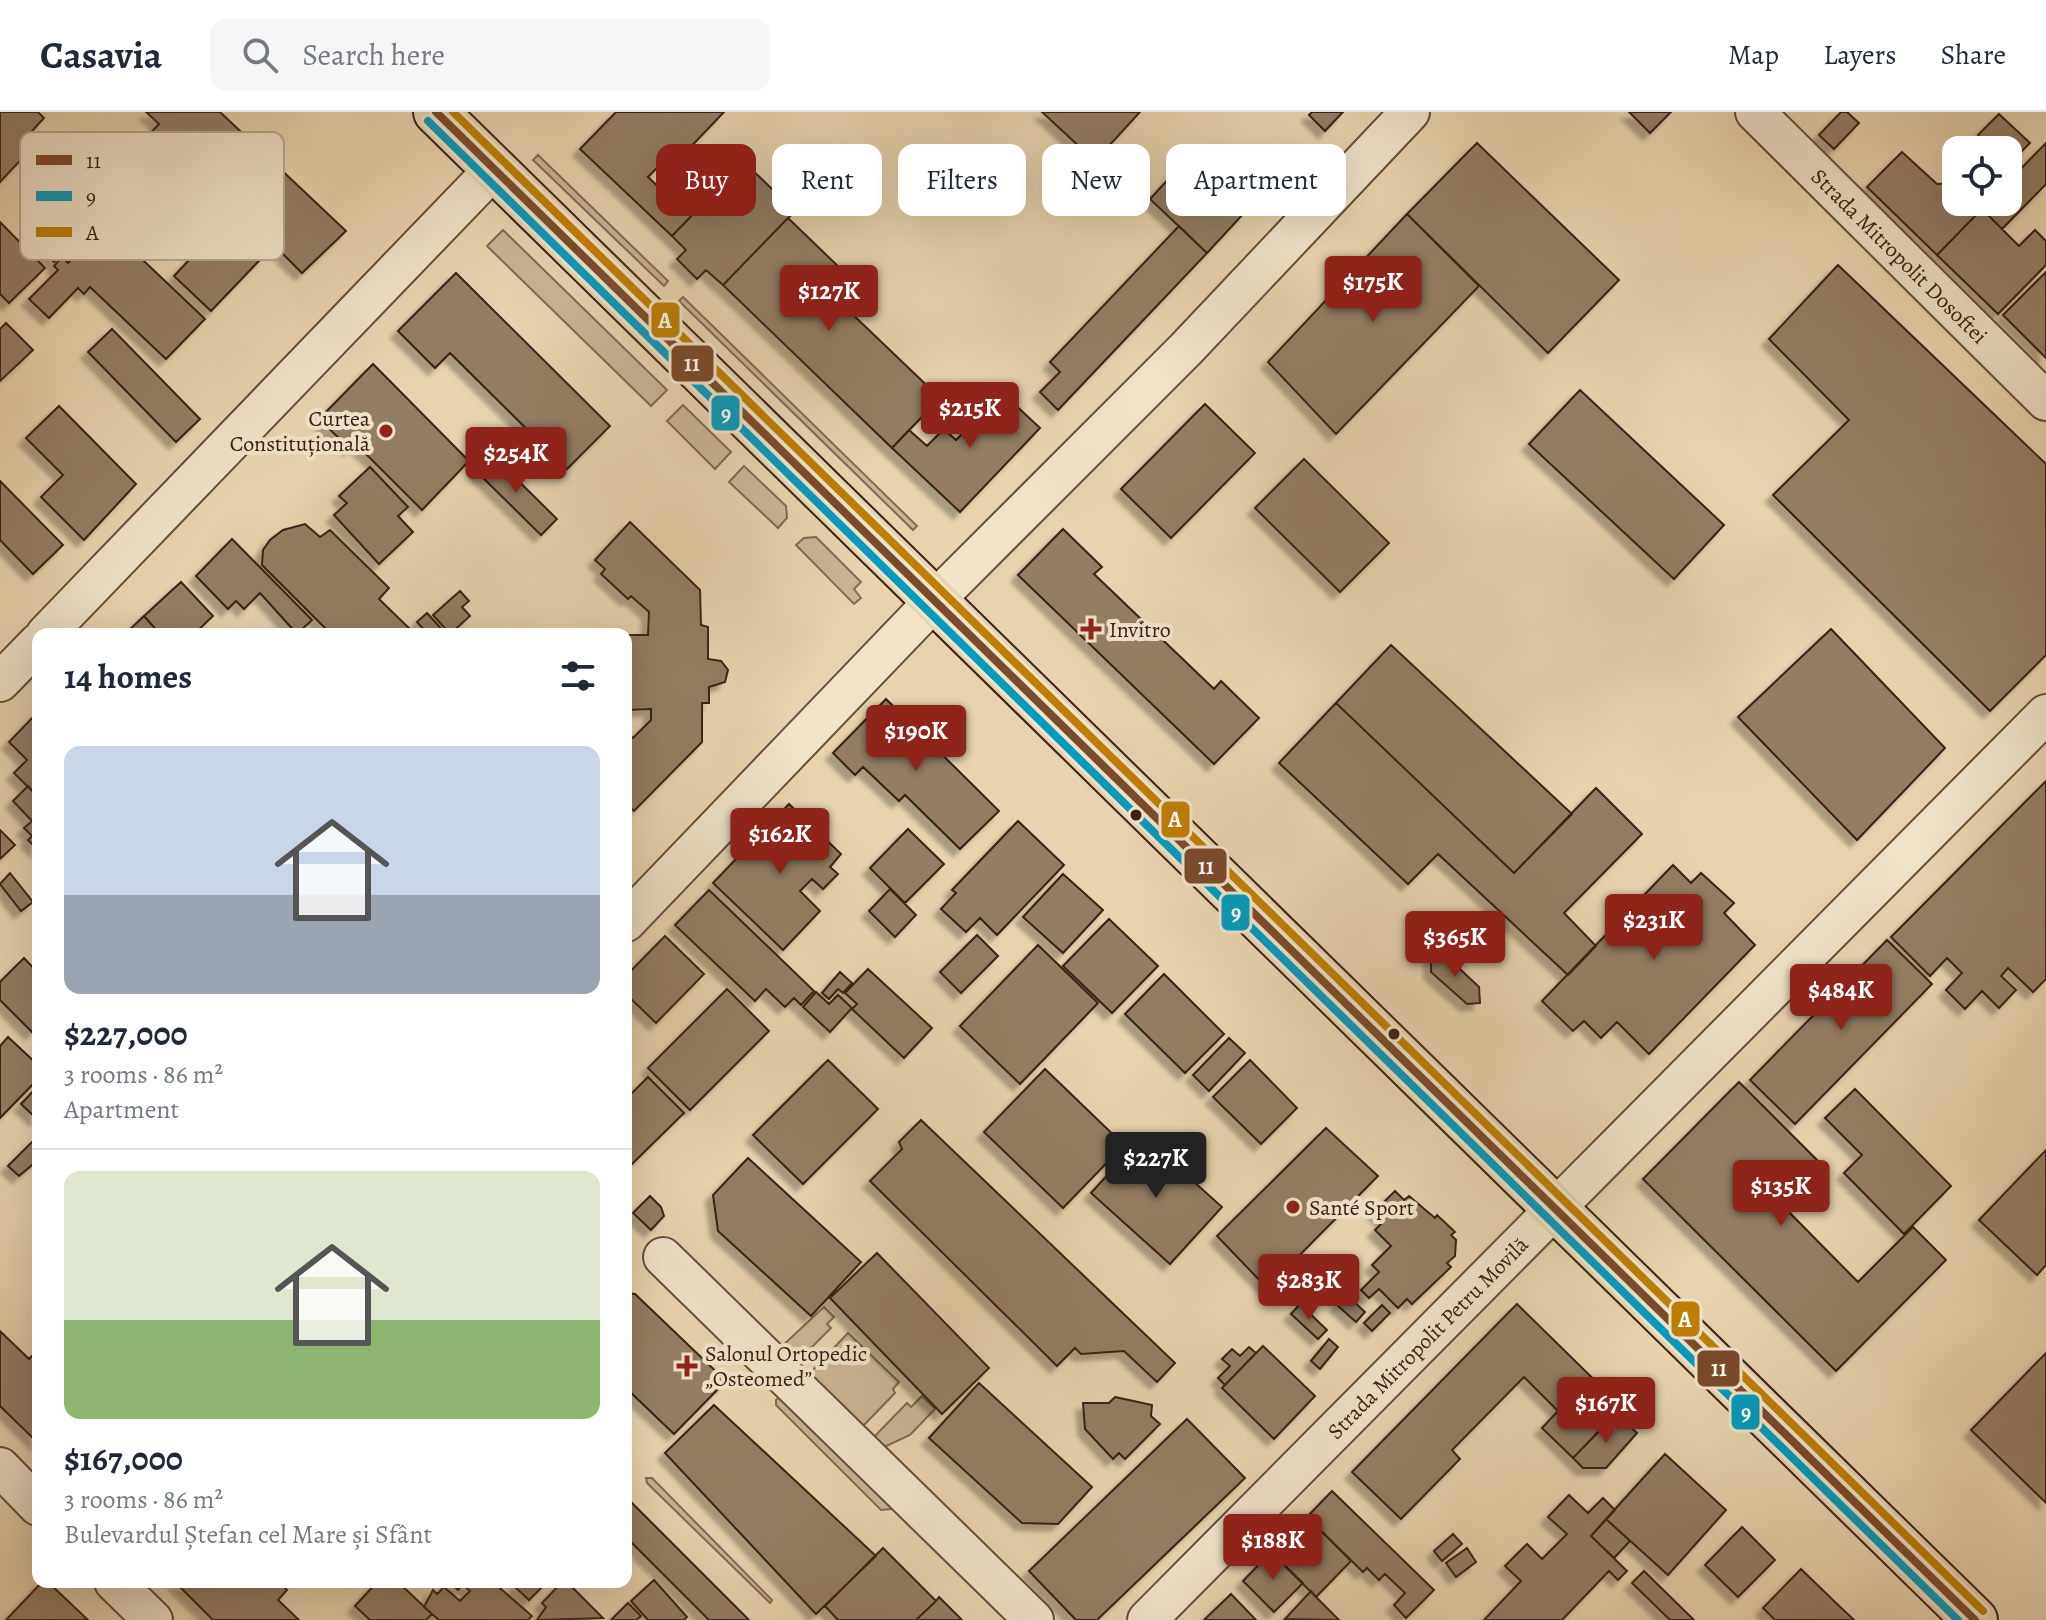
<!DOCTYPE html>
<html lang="en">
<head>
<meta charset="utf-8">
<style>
	:root { --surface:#fff; --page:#f6f6f7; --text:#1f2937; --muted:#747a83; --line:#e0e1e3; --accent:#8f2418 }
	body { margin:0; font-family:Alegreya,serif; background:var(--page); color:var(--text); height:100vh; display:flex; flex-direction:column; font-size:30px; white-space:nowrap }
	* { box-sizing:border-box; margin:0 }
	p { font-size:26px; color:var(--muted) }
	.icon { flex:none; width:44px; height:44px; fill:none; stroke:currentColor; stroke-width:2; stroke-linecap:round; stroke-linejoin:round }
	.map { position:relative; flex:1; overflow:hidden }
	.sheet { position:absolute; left:32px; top:516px; width:600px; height:960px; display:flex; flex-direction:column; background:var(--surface); border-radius:16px; box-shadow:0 8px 32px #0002 }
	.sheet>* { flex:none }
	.hud { position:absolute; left:656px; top:32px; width:760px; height:72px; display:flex; gap:16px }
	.tools { position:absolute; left:1942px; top:24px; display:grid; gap:16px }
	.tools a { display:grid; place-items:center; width:80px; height:80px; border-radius:16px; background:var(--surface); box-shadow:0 8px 32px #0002; font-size:40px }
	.price { position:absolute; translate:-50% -68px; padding:0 18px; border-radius:8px; background:var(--accent); color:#fff; font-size:26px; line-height:52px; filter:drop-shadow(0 2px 4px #0008) }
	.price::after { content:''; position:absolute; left:50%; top:48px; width:24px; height:18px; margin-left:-12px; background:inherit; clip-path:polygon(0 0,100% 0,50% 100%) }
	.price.current { background:#222; color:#fff }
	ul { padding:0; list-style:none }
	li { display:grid; align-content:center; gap:16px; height:424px; padding:0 32px }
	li+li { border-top:2px solid var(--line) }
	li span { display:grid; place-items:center; height:248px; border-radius:16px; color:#555 }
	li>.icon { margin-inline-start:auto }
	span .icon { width:144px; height:144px; fill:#fffc; stroke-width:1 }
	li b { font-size:34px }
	h2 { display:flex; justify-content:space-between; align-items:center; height:96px; padding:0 32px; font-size:34px }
	.pill { padding:0 28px; border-radius:16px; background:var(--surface); box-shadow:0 8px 32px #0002; font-size:28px; line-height:72px }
	.pill.current { background:var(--accent); color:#fff }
	header { display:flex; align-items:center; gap:48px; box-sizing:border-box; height:112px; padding:0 40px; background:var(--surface); border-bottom:2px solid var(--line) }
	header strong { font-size:38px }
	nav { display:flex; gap:44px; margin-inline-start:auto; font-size:28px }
	.search { width:560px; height:72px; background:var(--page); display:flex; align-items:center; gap:20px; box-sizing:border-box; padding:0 28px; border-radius:16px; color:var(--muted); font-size:30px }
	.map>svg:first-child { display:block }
	.green { fill:#c9b594; stroke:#816a54; stroke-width:2 }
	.building { fill:#937e65; stroke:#392015; stroke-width:2; filter:url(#shadow) }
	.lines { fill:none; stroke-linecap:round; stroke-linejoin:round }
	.minor-casing { stroke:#644d3b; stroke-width:42 }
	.major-casing { stroke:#392015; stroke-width:48 }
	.minor { stroke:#efe3ca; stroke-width:38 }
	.major { stroke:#e7d4ae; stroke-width:44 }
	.bus-1-casing { stroke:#efe3ca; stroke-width:14 }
	.bus-2-casing { stroke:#efe3ca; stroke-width:14 }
	.bus-3-casing { stroke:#efe3ca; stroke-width:14 }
	.bus-1 { stroke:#7a4b2a; stroke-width:8 }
	.bus-2 { stroke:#069bbc; stroke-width:8 }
	.bus-3 { stroke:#be7e06; stroke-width:8 }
	.poi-dot { fill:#8f2418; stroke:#efe3ca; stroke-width:3 }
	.bus-dot { fill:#392015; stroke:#efe3ca; stroke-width:3 }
	.labels { text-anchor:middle; stroke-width:8; stroke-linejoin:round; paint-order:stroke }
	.street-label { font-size:22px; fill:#392015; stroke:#efe3ca }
	.poi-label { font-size:22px; fill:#392015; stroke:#efe3ca; text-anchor:start }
	.key { fill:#efe3ca; stroke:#b8a894; stroke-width:2 }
	.key-label { font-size:22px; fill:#392015 }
	.line-badge { stroke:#efe3ca; stroke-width:3 }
	.badge-label { font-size:22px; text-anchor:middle; font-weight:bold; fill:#fff }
</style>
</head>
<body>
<header>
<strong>Casavia</strong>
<div class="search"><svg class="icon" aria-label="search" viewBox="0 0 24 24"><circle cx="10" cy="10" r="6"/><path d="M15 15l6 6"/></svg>Search here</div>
<nav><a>Map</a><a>Layers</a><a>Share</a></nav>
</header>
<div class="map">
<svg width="2046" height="1508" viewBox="0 0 2046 1508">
	<defs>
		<filter id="shadow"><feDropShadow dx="-7" dy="7" stdDeviation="2" flood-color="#0004"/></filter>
	</defs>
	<rect width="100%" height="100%" fill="#e7d4ae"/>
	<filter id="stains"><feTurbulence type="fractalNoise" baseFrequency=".0025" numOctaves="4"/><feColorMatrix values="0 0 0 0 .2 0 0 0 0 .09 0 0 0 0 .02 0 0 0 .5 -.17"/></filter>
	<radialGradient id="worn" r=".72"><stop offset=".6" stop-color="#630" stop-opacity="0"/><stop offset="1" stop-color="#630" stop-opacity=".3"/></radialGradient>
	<!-- green -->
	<path class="green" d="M538,43L668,169L664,174L533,48Z
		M503,118L667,278L651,294L487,134Z
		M683,185L917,414L913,418L679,189Z
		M683,293L731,340L715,357L667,309Z
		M744,354L786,394L787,406L778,416L729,370Z
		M816,425L861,470L854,477L861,486L854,492L796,433L804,426Z
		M824,1195L834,1205L827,1212L831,1216L796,1251L781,1235Z
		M848,1221L899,1270L893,1277L895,1281L862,1315L808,1263Z
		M782,1283L893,1393L891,1397L881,1398L776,1293V1288Z
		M922,1284L935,1297L910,1323L882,1336L872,1327L907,1291L911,1295Z
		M646,1366H652L772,1488L770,1491L647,1371Z"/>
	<!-- building -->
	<path class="building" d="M0,0H38L44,6L23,29L31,37L0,70Z
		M146,0H220L346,119L302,161L274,133L211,199L174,164L241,93L227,80L212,96L186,71L202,54L192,44L131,109L98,77L159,12Z
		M616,0H724L682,44L675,37L648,65L668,84L697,54L719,75L672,124L580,37Z
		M1042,0H1140L1095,49Z
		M1312,0H1343L1325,19L1309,3Z
		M1629,0H1671L1650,21Z
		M1841,0H1847L1859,11L1834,37L1819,23Z
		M1999,2L2030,31L2009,52L2008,38H1994L1978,23Z
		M1477,31L1619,168L1548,241L1407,102Z
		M2046,31V72L2002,117L1982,97L1989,90H2008V70Z
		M1902,40L1937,72L1952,71L1956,74V90H1974L1982,97L1937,143L1867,75Z
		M1188,46L1245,100L1207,141L1150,87Z
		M744,50L795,99L723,173L706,158L697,167L677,147L686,138L672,124Z
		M1982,97L2019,134L2035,118L2046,129V153L1998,202L1937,143Z
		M56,101L79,124L54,150L31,127Z
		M1407,102L1479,174L1336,322L1268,250Z
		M788,106L842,158L825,176L940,286L892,336L723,173Z
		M0,110L45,156L9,191L0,182Z
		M105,112L205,207L166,247L90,175L84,182L78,176L49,206L29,187L58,158L54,154L62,145L68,151Z
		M1179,114L1207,141L1058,298L1040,280L1060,260L1050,250Z
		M1838,153L2046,352V543L1990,599L1773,383L1849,308L1769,227Z
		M2046,160V246L2003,203Z
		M456,161L610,314L567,357L450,241L435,256L398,219Z
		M6,211L33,238L0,269V217Z
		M112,217L200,307L176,330L88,240Z
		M373,252L469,349L422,398L356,332L350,337L319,307Z
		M996,275L1040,316L960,400L892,336L909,318L927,334L944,317L956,328L974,310L968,305Z
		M1580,278L1724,413L1674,467L1529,332Z
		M1205,292L1255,341L1171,426L1121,377Z
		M59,294L136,372L84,428L41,385L63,363L26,326Z
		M492,343L557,407L541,423L476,359Z
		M1304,347L1389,431L1340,480L1255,396Z
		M370,355L408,395L398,404L413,420L379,452L334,403L347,391L339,384Z
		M0,369L63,433L33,462L0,428Z
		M630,410L700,478L701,513L708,515V547L721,549L728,558L725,570L709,575V591H702V630L634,699L626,692V626L629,623L633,626L651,608V597L626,598V523H648L649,500L631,484L628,487L601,462L605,457L595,448Z
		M305,412L320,425L330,418L389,476L379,487L415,522H331L262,453L263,438L270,428L283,418Z
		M1063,417L1102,455L1094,462L1214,577L1221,569L1259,606L1214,652L1018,463Z
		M232,427L312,508L297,522L260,481L244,497L236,489L228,497L196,464Z
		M181,470L213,504L194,522H160L144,504Z
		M460,479L469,489L462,495L470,504L450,522L433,503Z
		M427,501L446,522H428L417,510Z
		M144,504L160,522H125Z
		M1831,517L1945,636L1857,728L1738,605Z
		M1391,533L1572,702L1514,761L1336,591Z
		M886,587L999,699L960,737L905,683L899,689L863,655L855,663L833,641Z
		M1336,591L1514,761L1596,676L1642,722L1564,801L1596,834L1568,863L1438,742L1408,772L1279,651Z
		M38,600V678L34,681L14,661L27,648L9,630Z
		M2046,669V867L2033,880L2008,856L2001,864L2016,878L1999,896L1982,879L1965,897L1946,878L1962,861L1947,846L1930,864L1891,825Z
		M28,674L38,685V738L28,728L32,724L24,716L32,709L13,689Z
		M789,692L841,742L830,755L838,762L823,777L812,767L800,779L820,799L783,838L713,771Z
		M1018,709L1064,753L997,823L980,806L966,820L941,797L956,781L952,778Z
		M908,717L944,752L905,791L870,756Z
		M0,718L15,733L0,747Z
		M1673,753L1691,771L1701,761L1734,791L1724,801L1755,833L1649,942L1617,910L1601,926L1584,909L1573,919L1542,889Z
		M10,761L33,790L21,799L0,772Z
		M1063,762L1103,798L1063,841L1023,805Z
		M890,777L916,803L895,825L869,799Z
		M709,778L814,879L801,893L794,886L785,895L766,877L755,889L675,813Z
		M1109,807L1158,854L1112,901L1063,854Z
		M977,823L998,844L961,881L940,860Z
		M665,824L704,862L656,911L626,882V864Z
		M1887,828L1932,872L1795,1012L1750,968Z
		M1038,833L1098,891L1020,972L960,914Z
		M1431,841H1443L1479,875L1480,891L1467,892L1431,860Z
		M24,846L38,861V914L32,920L0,888V870Z
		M868,857L932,916L904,946L852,897L857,892L845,881Z
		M840,860L852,871L843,881L838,877L829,887L822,881Z
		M1164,862L1224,922L1185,961L1125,902Z
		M727,877L769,919L690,998L648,956Z
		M816,880L829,892L838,883L852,896L830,920L803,895Z
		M8,925L38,953V967L0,1006V934Z
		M1229,926L1245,941L1209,979L1193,963Z
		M828,948L878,997L803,1072L753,1023Z
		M1250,948L1297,996L1261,1032L1213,985Z
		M1045,957L1124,1033L1063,1096L984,1020Z
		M648,965L684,1001L629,1055L626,1051V998L631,993L626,987Z
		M1739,970L1817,1048L1777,1088L1858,1170L1913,1115L1946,1148L1836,1259L1643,1067Z
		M38,974V1006L37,1007L21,992Z
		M1855,977L1951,1074L1904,1122L1844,1061L1862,1043L1825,1006Z
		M921,1008L1175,1251L1157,1270L1124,1239L1081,1242L1075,1236L1057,1254L870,1069L902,1037L899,1030Z
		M1326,1016L1378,1064L1267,1176L1217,1124Z
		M1143,1024L1222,1095L1170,1152L1091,1081Z
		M37,1025L38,1048L19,1064L8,1054Z
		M2046,1038V1153L2037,1163L1979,1108Z
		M748,1046L861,1150L811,1204L718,1119L713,1083Z
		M1395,1079L1404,1088L1409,1084L1435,1106L1437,1103L1455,1120L1451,1123L1456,1128L1455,1144L1447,1151L1451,1155L1412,1192L1407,1187L1398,1196L1379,1177L1369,1186L1361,1178L1379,1160L1372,1153L1391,1134L1375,1118L1384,1109L1375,1099Z
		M650,1084L661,1095L664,1104L651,1118L633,1101Z
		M877,1141L989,1256L942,1302L830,1186Z
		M626,1181L635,1182L726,1269L674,1322L626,1276Z
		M1346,1182L1365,1200L1356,1210L1337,1193Z
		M1300,1192L1327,1218L1318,1227L1291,1202Z
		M1517,1192L1622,1295L1573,1346L1542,1316L1558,1299L1524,1265L1452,1338L1460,1347L1401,1407L1352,1360Z
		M1382,1193L1390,1201L1372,1219L1364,1211Z
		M0,1219L29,1247L38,1238V1331L0,1294Z
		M1329,1227L1338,1235L1320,1257L1311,1249Z
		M1263,1234L1315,1284L1274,1327L1222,1276Z
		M1249,1235L1256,1241L1225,1273L1218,1266L1230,1254L1222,1247L1232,1237L1240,1244Z
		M2046,1241V1391L1971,1318Z
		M979,1271L1092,1375L1058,1412L1022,1411L929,1326Z
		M1115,1285L1152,1293L1151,1304L1160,1312L1125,1347L1119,1341L1113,1347L1085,1317L1083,1291H1109Z
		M714,1293L876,1444L816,1502L665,1341Z
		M1616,1302L1637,1321L1606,1356H1583L1573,1346Z
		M1187,1307L1245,1366L1097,1508H1076L1029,1459Z
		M1665,1342L1726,1398L1668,1463L1606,1407Z
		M1332,1379L1434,1478L1406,1506L1394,1493L1405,1481L1385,1462L1379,1468L1367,1456L1363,1460L1307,1405Z
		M1569,1383L1588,1401L1603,1386L1615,1398L1591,1424L1627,1459L1618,1468L1609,1459L1562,1508H1484L1521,1469L1505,1454L1527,1432L1542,1447L1567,1422L1548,1405Z
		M626,1385L749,1508H709L626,1425Z
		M1307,1405L1351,1449L1316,1485L1271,1440Z
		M1606,1407L1630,1429L1614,1446L1591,1424Z
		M1742,1415L1775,1448L1738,1485L1705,1453Z
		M1453,1422L1462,1432L1442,1449L1434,1439Z
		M883,1436L936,1489L916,1508H838L825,1494Z
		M1467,1436L1476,1450L1456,1465L1446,1451Z
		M1271,1440L1303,1471L1274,1500L1243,1469Z
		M1801,1457L1835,1490L1854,1508H1775L1763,1496Z
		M1644,1459L1694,1508H1670L1632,1471Z
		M654,1468L687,1505L684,1508H648L631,1489Z
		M42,1470H48L88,1508H6Z
		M175,1470H279L287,1478L278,1488L299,1508H213Z
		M377,1470H398L432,1502L426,1508H370L355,1494Z
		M449,1470H493L532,1504L528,1508H439L424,1495L433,1478L437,1482L444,1475L460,1489L470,1479L463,1473L458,1478Z
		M520,1470H547L529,1488L515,1475Z
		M562,1470H567L603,1506L537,1508L546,1495L542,1491Z
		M1311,1479L1316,1485L1339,1508L1285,1507Z
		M1231,1482L1256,1508H1204Z
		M939,1485L962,1508H916L936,1489Z
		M628,1491L641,1504L636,1508H611Z"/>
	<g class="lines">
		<defs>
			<g id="minor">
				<path id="s1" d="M1755,0L2046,289"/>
				<path d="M46,522L494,57"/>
				<path d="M0,570L38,531"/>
				<path d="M626,810L934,489L1186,237L1410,0"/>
				<path d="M663,1145L1034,1508"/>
				<path d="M0,1355L38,1394"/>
				<path d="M114,1470L153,1508"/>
				<path id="s2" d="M1147,1508L2046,602"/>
			</g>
			<path id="major" d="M436,0L1975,1508"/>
		</defs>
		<!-- minor casing -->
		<use href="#minor" class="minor-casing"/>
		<!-- major casing -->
		<use href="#major" class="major-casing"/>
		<!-- minor -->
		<use href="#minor" class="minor"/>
		<!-- major -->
		<use href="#major" class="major"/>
		<defs>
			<path id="bus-1" d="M436,0L1975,1508"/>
			<path id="bus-2" d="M428,9L1958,1508"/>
			<path id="bus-3" d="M453,0L1983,1499"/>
		</defs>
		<!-- bus-1 casing -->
		<use href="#bus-1" class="bus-1-casing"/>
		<!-- bus-2 casing -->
		<use href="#bus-2" class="bus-2-casing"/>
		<!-- bus-3 casing -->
		<use href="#bus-3" class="bus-3-casing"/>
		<!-- bus-1 -->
		<use href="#bus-1" class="bus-1"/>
		<!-- bus-2 -->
		<use href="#bus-2" class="bus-2"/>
		<!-- bus-3 -->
		<use href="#bus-3" class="bus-3"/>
	</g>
	<!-- markers -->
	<g class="poi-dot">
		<circle cx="386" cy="319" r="8"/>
		<path d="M1087 505h8v8h8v8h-8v8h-8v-8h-8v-8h8z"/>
		<circle cx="1293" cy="1095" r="8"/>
		<path d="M683 1242h8v8h8v8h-8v8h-8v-8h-8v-8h8z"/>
	</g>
	<g class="bus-dot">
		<circle cx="1136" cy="703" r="7"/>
		<circle cx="1394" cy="922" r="7"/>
	</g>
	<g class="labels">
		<!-- street labels -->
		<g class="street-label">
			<text dy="8" stroke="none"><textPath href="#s1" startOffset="204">Strada Mitropolit Dosoftei</textPath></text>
			<text dy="8" stroke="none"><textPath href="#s2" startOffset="398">Strada Mitropolit Petru Movilă</textPath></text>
		</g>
		<!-- poi labels -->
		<g class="poi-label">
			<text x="370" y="314" text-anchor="end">Curtea<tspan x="370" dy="25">Constituțională</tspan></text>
			<text x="1109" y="525">Invitro</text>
			<text x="1309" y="1103">Santé Sport</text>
			<text x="705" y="1249">Salonul Ortopedic<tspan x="705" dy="25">„Osteomed”</tspan></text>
		</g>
	</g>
	<!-- legend -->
	<rect x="20" y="20" width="264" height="128" rx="12" class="key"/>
	<rect x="36" y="43" width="36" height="10" fill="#7a4b2a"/>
	<rect x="36" y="79" width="36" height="10" fill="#069bbc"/>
	<rect x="36" y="115" width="36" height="10" fill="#be7e06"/>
	<g class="key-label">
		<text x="86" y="56">11</text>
		<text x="86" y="92">9</text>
		<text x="86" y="128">A</text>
	</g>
	<g class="line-badge">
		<rect x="650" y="189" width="31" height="38" rx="8" fill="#be7e06"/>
		<rect x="670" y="232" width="45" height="39" rx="8" fill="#7a4b2a"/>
		<rect x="710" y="282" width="31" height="38" rx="8" fill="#069bbc"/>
		<rect x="1160" y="688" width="31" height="39" rx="8" fill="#be7e06"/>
		<rect x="1183" y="735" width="45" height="38" rx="8" fill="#7a4b2a"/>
		<rect x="1220" y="781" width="31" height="39" rx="8" fill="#069bbc"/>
		<rect x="1670" y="1188" width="31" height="38" rx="8" fill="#be7e06"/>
		<rect x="1696" y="1237" width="45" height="39" rx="8" fill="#7a4b2a"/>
		<rect x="1730" y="1281" width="31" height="38" rx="8" fill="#069bbc"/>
	</g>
	<g class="badge-label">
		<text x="665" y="216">A</text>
		<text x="692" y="259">11</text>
		<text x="726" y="309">9</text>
		<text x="1175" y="715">A</text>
		<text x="1206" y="762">11</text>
		<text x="1236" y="808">9</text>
		<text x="1685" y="1215">A</text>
		<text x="1719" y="1264">11</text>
		<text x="1746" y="1308">9</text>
	</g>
	<rect width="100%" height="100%" filter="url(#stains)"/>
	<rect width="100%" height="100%" fill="url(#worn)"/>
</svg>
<div class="tools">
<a><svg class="icon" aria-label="locate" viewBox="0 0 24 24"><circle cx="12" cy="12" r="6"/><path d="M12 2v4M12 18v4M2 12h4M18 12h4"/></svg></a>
</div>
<b class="price" style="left:1373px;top:212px">$175K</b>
<b class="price" style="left:829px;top:221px">$127K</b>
<b class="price" style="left:970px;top:338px">$215K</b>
<b class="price" style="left:516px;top:383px">$254K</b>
<b class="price" style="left:916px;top:661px">$190K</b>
<b class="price" style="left:780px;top:764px">$162K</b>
<b class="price" style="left:1654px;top:850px">$231K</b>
<b class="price" style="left:1455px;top:867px">$365K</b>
<b class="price" style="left:1841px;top:920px">$484K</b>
<b class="price current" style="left:1156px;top:1088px">$227K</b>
<b class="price" style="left:1781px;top:1116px">$135K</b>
<b class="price" style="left:1309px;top:1210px">$283K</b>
<b class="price" style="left:1606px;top:1333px">$167K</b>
<b class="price" style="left:1273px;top:1470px">$188K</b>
<div class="hud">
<a class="pill current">Buy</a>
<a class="pill">Rent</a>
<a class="pill">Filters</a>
<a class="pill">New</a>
<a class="pill">Apartment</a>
</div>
<section class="sheet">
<h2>14 homes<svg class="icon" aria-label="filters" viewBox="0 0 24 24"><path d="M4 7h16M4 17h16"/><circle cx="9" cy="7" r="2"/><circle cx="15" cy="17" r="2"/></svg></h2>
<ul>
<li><span style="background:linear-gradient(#c9d6e8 60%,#9aa5b1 0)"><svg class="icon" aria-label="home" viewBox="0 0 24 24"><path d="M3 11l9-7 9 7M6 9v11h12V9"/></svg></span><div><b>$227,000</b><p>3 rooms · 86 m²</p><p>Apartment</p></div></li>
<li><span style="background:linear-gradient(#dfe7d0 60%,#8fb573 0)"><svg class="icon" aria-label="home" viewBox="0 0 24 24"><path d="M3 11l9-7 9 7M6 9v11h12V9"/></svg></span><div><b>$167,000</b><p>3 rooms · 86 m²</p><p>Bulevardul Ștefan cel Mare și Sfânt</p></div></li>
</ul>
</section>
</div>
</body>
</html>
